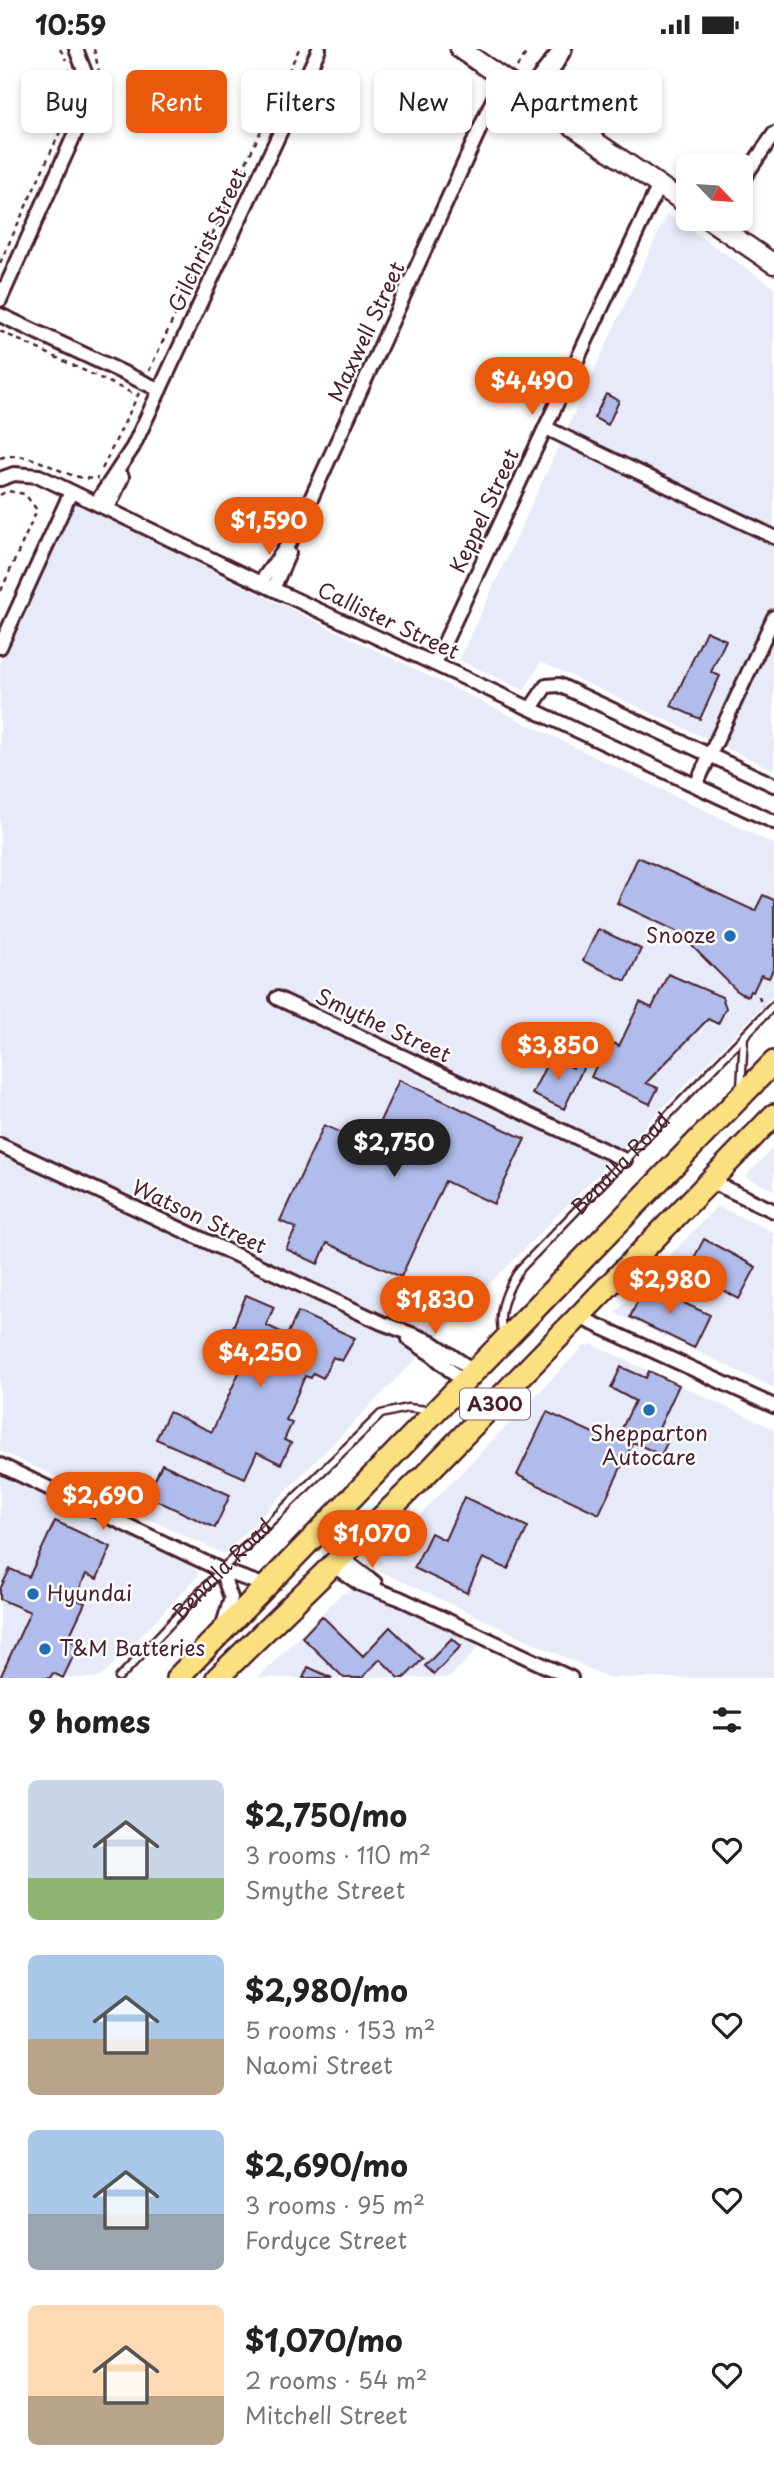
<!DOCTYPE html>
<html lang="en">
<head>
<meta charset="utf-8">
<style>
	:root { --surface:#fff; --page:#f2f2f2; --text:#222; --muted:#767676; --accent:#ea580c }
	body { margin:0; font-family:"Playpen Sans",sans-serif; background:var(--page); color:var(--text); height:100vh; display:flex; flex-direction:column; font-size:26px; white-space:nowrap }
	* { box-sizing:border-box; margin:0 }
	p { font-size:23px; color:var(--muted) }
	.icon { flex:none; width:38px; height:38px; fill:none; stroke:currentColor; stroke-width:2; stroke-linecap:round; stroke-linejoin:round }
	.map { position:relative; height:1629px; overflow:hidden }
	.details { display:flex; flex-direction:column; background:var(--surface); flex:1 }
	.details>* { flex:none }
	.top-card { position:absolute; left:21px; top:21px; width:733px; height:63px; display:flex; gap:14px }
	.needle { width:46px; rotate:115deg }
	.controls { position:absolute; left:676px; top:105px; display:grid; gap:14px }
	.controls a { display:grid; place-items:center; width:77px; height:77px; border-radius:10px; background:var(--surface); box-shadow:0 4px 10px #0003; font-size:35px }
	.price { position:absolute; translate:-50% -60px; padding:0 16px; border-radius:24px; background:var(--accent); color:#fff; font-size:23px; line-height:46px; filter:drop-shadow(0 2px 4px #0008) }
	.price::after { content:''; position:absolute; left:50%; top:42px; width:21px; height:16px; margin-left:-10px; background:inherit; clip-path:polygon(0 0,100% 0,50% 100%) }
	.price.selected { background:#222; color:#fff }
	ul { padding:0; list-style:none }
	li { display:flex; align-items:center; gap:21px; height:175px; padding:0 28px }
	li span { display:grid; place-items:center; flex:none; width:196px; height:140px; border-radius:10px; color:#555 }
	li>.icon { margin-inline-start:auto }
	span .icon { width:84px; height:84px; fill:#fffc; stroke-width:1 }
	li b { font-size:30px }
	h2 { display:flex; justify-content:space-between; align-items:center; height:84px; padding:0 28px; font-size:30px }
	.tag { padding:0 24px; border-radius:10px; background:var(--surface); box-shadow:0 4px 10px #0003; font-size:24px; line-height:63px }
	.tag.selected { background:var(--accent); color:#fff }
	.status { display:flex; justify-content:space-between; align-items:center; height:49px; padding:0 35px; background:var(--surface); direction:ltr }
	.status svg { height:19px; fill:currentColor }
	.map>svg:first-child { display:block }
	.built { fill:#e7ebf9 }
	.building { fill:#b0bcec; stroke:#4a1f2b; stroke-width:2 }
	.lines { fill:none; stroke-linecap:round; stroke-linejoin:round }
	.service-casing { stroke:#4a1f2b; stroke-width:11 }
	.minor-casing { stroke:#4a1f2b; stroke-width:18 }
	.secondary-casing { stroke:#4a1f2b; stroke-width:23 }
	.trunk-casing { stroke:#4a1f2b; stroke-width:26 }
	.path { stroke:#4a1f2b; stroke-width:2.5; stroke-dasharray:5 5; stroke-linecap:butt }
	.service { stroke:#fff; stroke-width:6 }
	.minor { stroke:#fff; stroke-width:12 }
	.secondary { stroke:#fff; stroke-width:18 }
	.trunk { stroke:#fce080; stroke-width:21 }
	.poi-dot { fill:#1f6fb2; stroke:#fff; stroke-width:2.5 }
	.labels { text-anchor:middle; stroke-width:5; stroke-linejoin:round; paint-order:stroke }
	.shield { fill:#fff; stroke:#80626b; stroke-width:2 }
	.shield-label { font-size:19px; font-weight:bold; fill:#4a1f2b }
	.street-label { font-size:21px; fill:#4a1f2b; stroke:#fff }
	.poi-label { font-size:21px; fill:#4a1f2b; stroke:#fff; text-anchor:start }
</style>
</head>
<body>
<div class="status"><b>10:59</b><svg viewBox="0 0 49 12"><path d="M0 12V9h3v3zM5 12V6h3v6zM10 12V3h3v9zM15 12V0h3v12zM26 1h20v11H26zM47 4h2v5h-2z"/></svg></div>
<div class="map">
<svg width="774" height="1629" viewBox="0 0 774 1629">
	<rect width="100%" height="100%" fill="#fff"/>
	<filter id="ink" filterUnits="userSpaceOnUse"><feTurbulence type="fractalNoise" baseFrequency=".0143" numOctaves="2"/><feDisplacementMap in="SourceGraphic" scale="14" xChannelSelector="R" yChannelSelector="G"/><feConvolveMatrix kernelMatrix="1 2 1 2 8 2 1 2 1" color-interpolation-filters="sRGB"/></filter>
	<g filter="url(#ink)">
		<!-- built -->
		<path class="built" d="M667,165L774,238V721L541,613L524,641L459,611Z
			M73,454L774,795V946L224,1505L0,1402V612Z
			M774,1098V1141L745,1128Z
			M717,1157L774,1183V1339L615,1264Z
			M592,1295L774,1380V1629H609L380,1522L378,1509L583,1298Z
			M0,1425L185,1512L197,1522L198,1527L100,1629H0Z
			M356,1539L480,1597L449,1629H258L340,1546Z"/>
		<!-- building -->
		<path class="building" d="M606,345L619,352L608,376L594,369Z
			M706,582L726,591L711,623L720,627L700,670L671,657Z
			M638,808L755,862L763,846L774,851V918L769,929L761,926L753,943L750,942L748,947L739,944L686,891L689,888L617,854Z
			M598,880L641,900L626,932L583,912Z
			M668,925L722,948L726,959L718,975L708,970L646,1034L658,1039L650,1055L591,1028L608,991L619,997L640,953L652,959Z
			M550,1008L573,1019L576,1011L585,1015L564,1060L532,1045Z
			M399,1031L525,1090L494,1155L445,1132L401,1228L327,1194L318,1215L286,1200L296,1179L280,1172L324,1076L369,1096Z
			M704,1190L756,1218L739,1250L687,1222Z
			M645,1236L710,1266L694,1299L630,1268Z
			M246,1246L274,1258L266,1276L287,1286L298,1263L355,1289L342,1312L333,1308L323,1329L313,1324L311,1329L305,1327L286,1371L292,1374L284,1391L291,1394L281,1415L257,1403L245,1429L156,1390L169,1363L212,1383L243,1315L222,1305Z
			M621,1318L646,1329L649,1322L679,1336L655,1388L667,1394L661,1406L633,1393L599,1465L517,1426L547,1363L615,1394L635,1352L611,1339Z
			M162,1415L230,1446L215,1479L147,1447Z
			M464,1448L528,1478L508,1520L483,1509L467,1544L414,1519L431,1484L445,1491Z
			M55,1472L111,1498L97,1530L86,1525L75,1550L85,1554L68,1590L79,1595L63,1629L53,1624L50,1629H0L30,1563L0,1550V1540L10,1520L29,1528Z
			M322,1567L363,1607L390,1578L423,1610L404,1629H399L380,1610L362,1629H344L302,1588Z
			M452,1589L461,1597L434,1625L425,1617Z
			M308,1618L332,1629H303Z"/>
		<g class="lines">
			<defs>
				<g id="service">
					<path d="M741,1039L744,987"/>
					<path id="s1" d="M503,1285C496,1263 508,1237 521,1219L774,956"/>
					<path id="s2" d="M119,1629L221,1521L381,1365L407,1359L429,1361"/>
				</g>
				<path id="minor" d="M526,45L560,1
					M535,52L565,0
					M740,134L774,85
					M0,251L82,69L89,34L76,0
					M0,266L160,341
					M546,379L774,488
					M0,430L14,425L39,427L273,540L774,773
					M96,454L133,398L319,0
					M108,459L122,428
					M260,534L294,487L503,29
					M273,540L289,504
					M0,598L71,443
					M435,614L659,136
					M531,659L546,637L559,636L774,736
					M696,736L774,568
					M277,949L625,1111
					M0,1096L382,1274L430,1292L474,1322
					M710,1132L774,1162
					M579,1268L774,1357
					M409,1290L434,1307L463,1333
					M0,1416L221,1521L266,1537
					M341,1508L375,1534
					M332,1516L360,1535L399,1549L571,1629
					M221,1521L231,1549L223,1576"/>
				<path id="secondary" d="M460,0L688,156
					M708,170L774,215"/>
				<path id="trunk" d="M177,1629L774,1013
					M217,1629L427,1424L774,1066"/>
			</defs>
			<!-- service casing -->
			<use href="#service" class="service-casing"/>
			<!-- minor casing -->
			<use href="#minor" class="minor-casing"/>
			<!-- secondary casing -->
			<use href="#secondary" class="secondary-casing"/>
			<!-- trunk casing -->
			<use href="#trunk" class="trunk-casing"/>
			<!-- path -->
			<path class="path" d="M60,0L66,11
				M94,0L99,23
				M517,18L529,0
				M69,20L74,41
				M95,70L103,48L102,40
				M0,214L70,61
				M0,282L136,346
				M149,322L299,0
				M0,409C37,398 63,434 98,429
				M102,420L139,344
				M0,446L7,442L25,445L37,461L0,544
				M759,947L762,957"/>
			<!-- service -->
			<use href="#service" class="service"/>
			<!-- minor -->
			<use href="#minor" class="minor"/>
			<!-- secondary -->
			<use href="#secondary" class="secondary"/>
			<!-- trunk -->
			<use href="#trunk" class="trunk"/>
		</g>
	</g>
	<!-- markers -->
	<g class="poi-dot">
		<circle cx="730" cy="887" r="7"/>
		<circle cx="649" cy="1361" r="7"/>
		<circle cx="33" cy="1545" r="7"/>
		<circle cx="45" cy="1600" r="7"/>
	</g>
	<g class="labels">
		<!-- shield labels -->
		<rect class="shield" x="460" y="1339.5" width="70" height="31" rx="5"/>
		<g class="shield-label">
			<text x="495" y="1362">A300</text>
		</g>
		<!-- street labels -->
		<g class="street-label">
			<text transform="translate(208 191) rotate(-65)" y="7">Gilchrist Street</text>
			<text transform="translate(367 283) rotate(-65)" y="7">Maxwell Street</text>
			<text transform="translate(485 462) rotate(-65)" y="7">Keppel Street</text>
			<text transform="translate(388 572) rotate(25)" y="7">Callister Street</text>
			<text transform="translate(383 977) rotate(25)" y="7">Smythe Street</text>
			<text dy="7" stroke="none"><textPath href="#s1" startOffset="215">Benalla Road</textPath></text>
			<text transform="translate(199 1168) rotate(25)" y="7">Watson Street</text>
			<text dy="7" stroke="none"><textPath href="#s2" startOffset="150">Benalla Road</textPath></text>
		</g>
		<!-- poi labels -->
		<g class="poi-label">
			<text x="716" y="894" text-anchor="end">Snooze</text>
			<text x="649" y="1392" text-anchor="middle">Shepparton<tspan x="649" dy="24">Autocare</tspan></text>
			<text x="47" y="1552">Hyundai</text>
			<text x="59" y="1607">T&amp;M Batteries</text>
		</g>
	</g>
</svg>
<div class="controls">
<a><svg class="needle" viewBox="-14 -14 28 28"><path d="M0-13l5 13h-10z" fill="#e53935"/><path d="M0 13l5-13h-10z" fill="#767676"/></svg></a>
</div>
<b class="price" style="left:532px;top:368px">$4,490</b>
<b class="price" style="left:269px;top:508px">$1,590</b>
<b class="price" style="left:558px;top:1033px">$3,850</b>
<b class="price selected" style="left:394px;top:1130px">$2,750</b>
<b class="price" style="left:670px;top:1267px">$2,980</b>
<b class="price" style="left:435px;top:1287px">$1,830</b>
<b class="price" style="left:260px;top:1340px">$4,250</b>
<b class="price" style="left:103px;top:1483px">$2,690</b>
<b class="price" style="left:372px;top:1521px">$1,070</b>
<div class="top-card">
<a class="tag">Buy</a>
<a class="tag selected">Rent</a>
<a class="tag">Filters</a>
<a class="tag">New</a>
<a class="tag">Apartment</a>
</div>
</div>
<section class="details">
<h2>9 homes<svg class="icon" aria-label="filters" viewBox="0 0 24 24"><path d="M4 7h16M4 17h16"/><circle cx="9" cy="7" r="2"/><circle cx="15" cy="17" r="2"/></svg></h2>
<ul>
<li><span style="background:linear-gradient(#c9d6e8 70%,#8fb573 0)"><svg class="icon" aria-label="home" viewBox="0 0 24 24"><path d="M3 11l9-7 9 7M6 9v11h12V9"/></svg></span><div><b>$2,750/mo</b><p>3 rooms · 110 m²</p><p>Smythe Street</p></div><svg class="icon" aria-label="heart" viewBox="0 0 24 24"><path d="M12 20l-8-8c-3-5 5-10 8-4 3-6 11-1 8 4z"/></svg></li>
<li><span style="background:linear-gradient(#a9c7e8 60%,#b9a48a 0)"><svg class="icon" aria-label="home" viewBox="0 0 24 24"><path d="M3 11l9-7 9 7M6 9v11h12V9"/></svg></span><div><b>$2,980/mo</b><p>5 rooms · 153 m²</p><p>Naomi Street</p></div><svg class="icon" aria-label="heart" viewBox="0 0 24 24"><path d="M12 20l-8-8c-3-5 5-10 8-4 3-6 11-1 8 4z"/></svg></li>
<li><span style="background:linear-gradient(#a9c7e8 60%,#9aa5b1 0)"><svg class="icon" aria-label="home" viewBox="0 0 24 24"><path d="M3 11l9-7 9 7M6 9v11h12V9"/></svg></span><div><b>$2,690/mo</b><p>3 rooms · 95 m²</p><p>Fordyce Street</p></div><svg class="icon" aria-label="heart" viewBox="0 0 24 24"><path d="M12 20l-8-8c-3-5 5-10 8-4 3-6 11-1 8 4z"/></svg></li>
<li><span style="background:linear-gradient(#ffd9b3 65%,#b9a48a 0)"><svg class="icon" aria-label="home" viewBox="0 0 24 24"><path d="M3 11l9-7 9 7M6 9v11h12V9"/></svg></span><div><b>$1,070/mo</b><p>2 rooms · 54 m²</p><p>Mitchell Street</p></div><svg class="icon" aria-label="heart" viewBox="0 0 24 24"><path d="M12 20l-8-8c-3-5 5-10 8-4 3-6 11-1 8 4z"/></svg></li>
</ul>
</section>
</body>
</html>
